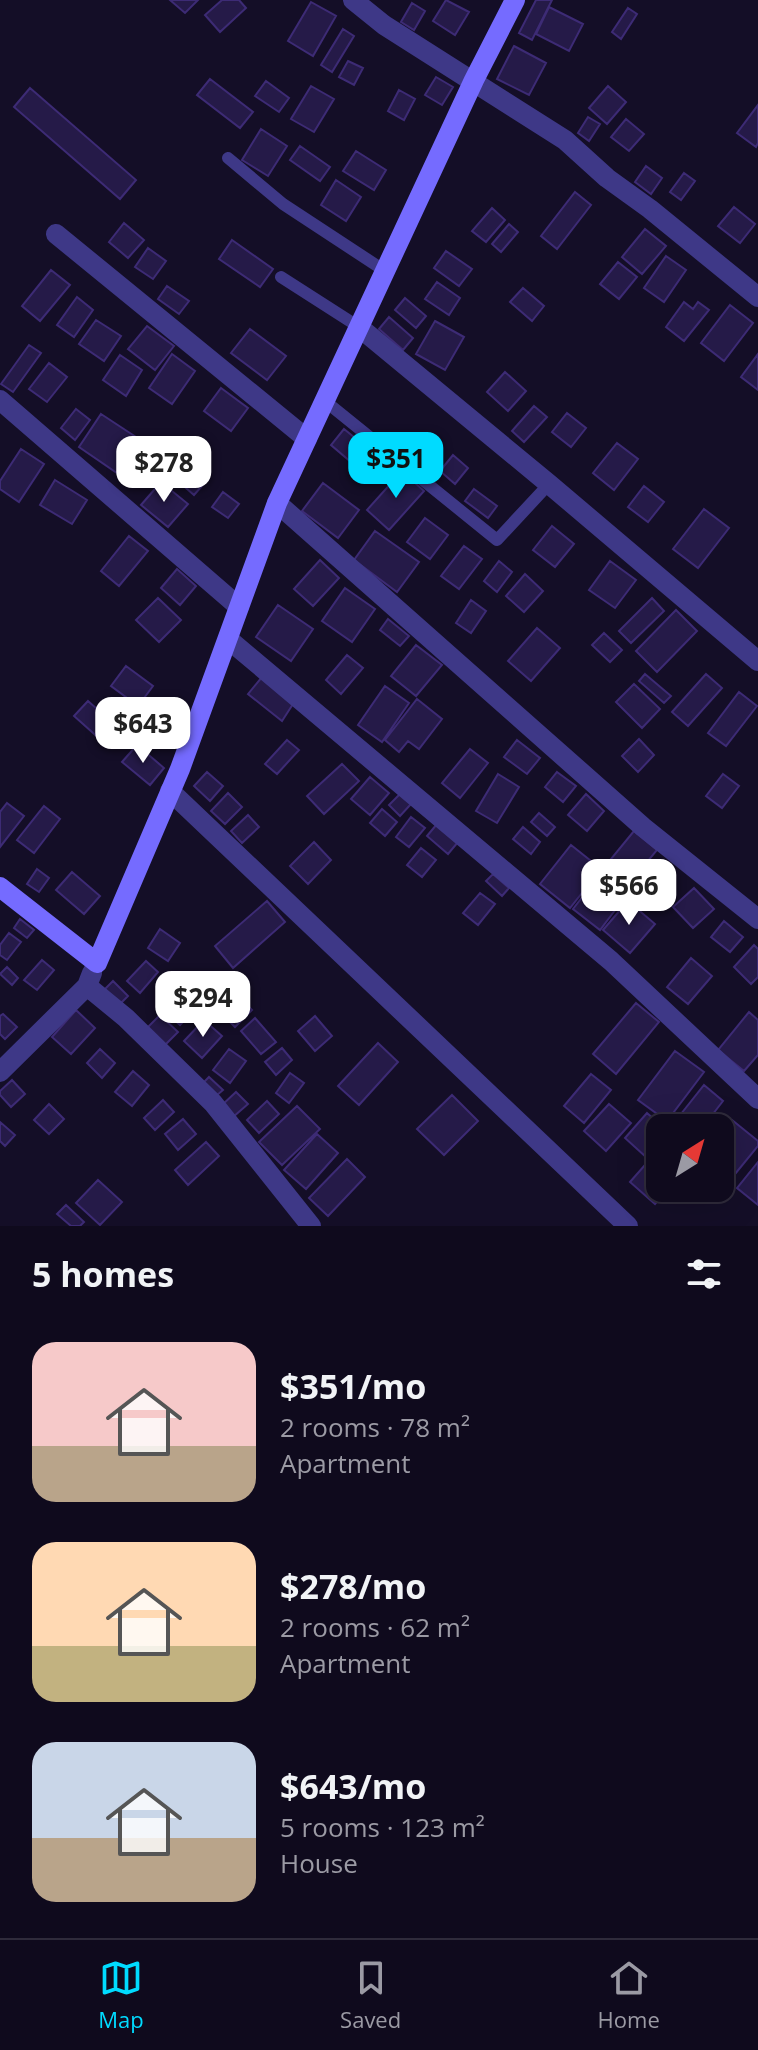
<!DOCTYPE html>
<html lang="en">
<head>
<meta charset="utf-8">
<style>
	:root { --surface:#0f0a1d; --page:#181326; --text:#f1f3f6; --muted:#9b9aa4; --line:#2f2b3b; --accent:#00dbff }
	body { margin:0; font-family:"Open Sans",sans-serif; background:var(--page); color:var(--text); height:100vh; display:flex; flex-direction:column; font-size:30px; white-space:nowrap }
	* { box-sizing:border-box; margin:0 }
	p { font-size:26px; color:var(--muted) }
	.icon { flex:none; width:44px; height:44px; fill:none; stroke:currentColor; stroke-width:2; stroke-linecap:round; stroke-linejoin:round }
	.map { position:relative; height:1226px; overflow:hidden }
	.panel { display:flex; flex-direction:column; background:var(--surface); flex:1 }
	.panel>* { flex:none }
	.needle { width:52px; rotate:37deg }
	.fabs { position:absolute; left:646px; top:1114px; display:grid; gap:16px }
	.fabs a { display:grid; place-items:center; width:88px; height:88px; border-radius:16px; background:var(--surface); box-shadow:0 8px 32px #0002,0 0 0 2px var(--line); font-size:40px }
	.price { position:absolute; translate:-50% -68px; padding:0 18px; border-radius:16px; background:#fff; color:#222; font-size:26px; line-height:52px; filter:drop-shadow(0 2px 4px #0008) }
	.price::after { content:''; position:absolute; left:50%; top:48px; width:24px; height:18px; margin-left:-12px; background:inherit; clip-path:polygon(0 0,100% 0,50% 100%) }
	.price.active { background:var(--accent); color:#111 }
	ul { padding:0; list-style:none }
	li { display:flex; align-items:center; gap:24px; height:200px; padding:0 32px }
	li span { display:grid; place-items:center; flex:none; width:224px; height:160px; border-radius:24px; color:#555 }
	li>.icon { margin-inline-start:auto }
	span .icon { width:96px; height:96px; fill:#fffc; stroke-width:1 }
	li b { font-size:34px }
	h2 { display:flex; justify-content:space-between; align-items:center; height:96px; padding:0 32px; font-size:34px }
	.dock { display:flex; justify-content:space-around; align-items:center; height:112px; border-top:2px solid var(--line); background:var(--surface); font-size:22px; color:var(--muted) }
	.dock a { display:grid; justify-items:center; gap:4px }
	.dock .active { color:var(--accent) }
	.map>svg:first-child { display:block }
	.building { fill:#251a48; stroke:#3d2b75; stroke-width:2 }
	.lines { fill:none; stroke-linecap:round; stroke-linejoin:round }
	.lane { stroke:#3e3887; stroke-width:12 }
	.street { stroke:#3e3887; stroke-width:20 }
	.secondary { stroke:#756bff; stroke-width:20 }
</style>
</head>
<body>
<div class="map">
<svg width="758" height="1226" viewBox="0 0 758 1226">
	<rect width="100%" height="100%" fill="#140e27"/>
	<!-- building -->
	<path class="building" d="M170,0H198L185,13Z
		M222,0H239L246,8L220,32L205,15Z
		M446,0L469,12L455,35L433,21Z
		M536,0H552L532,40L519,33Z
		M311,2L336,16L313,56L288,41Z
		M412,3L425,11L414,30L401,22Z
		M549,7L583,24L569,51L536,34Z
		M628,8L637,14L621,39L612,32Z
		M343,29L354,36L332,72L321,65Z
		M514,46L546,63L529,95L497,79Z
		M348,61L363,68L354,85L339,77Z
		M436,77L453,87L442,105L425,95Z
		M210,79L253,112L240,128L197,95Z
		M266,81L289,98L279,112L255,96Z
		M311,86L334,99L314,132L291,119Z
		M608,86L626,102L607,124L589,108Z
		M30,88L136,180L120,199L14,107Z
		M399,90L415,99L404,120L388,111Z
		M758,105V143L756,147L737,133Z
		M588,117L600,124L589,141L578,133Z
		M626,119L644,134L629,151L611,137Z
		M261,129L287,146L268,176L242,160Z
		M300,146L330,167L320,181L290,160Z
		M356,151L386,170L374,190L343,171Z
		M646,166L662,178L651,194L635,182Z
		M684,173L695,181L681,200L670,192Z
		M336,180L361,197L346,221L321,205Z
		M575,192L591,205L557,249L541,236Z
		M734,207L755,224L740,243L718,226Z
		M492,208L505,220L486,242L472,231Z
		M124,223L144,240L128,258L109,242Z
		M509,224L518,232L501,252L492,244Z
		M645,229L666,246L642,274L622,257Z
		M232,240L273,269L260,287L219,259Z
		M148,248L166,261L153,279L135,267Z
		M446,251L472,269L459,286L434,268Z
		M666,256L686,270L664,302L644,288Z
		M618,262L637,277L619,299L600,284Z
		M51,270L70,285L40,321L22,306Z
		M437,282L460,298L449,315L425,299Z
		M167,286L189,301L179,314L158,299Z
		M523,288L544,306L532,321L510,302Z
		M77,297L93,310L74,337L57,325Z
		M405,298L426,316L416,328L395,310Z
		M684,302L693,309L698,302L709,310L684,341L666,327Z
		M730,305L753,323L724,361L701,343Z
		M389,317L413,338L403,350L379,329Z
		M96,320L121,336L104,361L79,344Z
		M435,321L464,337L445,370L416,354Z
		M147,326L174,346L155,370L128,349Z
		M250,329L286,356L267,380L231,353Z
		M29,345L41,353L13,392L1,384Z
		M172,354L195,371L172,404L149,388Z
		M758,354V390L741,377Z
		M120,355L142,370L126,396L103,380Z
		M49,363L67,377L47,402L29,389Z
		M505,372L526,391L508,411L487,392Z
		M221,388L248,408L231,431L204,411Z
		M534,406L547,417L524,442L512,431Z
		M76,409L90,420L75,440L61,428Z
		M567,413L586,428L571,447L552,432Z
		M101,414L139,439L117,473L79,447Z
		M344,429L371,451L358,468L331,445Z
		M617,443L638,459L614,490L593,473Z
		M21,449L44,464L19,502L0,489V481Z
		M453,455L468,468L455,484L440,471Z
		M192,466L208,479L194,495L179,482Z
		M402,471L424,491L389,530L367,510Z
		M55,480L87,500L72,524L40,505Z
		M161,482L188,504L168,527L141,505Z
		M323,483L359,510L338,538L302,511Z
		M644,486L664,502L648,522L628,507Z
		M474,489L497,506L488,518L465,501Z
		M223,492L239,504L228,518L212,507Z
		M704,509L729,528L698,568L673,549Z
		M425,518L448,535L430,559L407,542Z
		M552,526L574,544L555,567L533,550Z
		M375,531L419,562L397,592L354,560Z
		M129,536L148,551L119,586L101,571Z
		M464,546L482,559L459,589L441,576Z
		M320,560L339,578L313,606L294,589Z
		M499,561L512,572L497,592L484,581Z
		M610,561L636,580L615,608L589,590Z
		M177,569L196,586L180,605L161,588Z
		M525,574L543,591L524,612L506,596Z
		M345,588L375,609L352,642L322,621Z
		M158,598L181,620L159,642L136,620Z
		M652,598L664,611L631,643L619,631Z
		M471,600L486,611L471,633L456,623Z
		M278,605L313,629L291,661L256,637Z
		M676,610L697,631L657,672L636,651Z
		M388,619L409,636L400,646L380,630Z
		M537,628L560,648L531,681L508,661Z
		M604,633L622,650L610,662L592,645Z
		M416,645L442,665L416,696L391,676Z
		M347,655L363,668L341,694L326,680Z
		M126,666L153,686L138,706L111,686Z
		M645,674L671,696L664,703L639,681Z
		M706,674L722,688L688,726L672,712Z
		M262,677L293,704L282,721L248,694Z
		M634,684L660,709L642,728L616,702Z
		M385,686L409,703L382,742L358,725Z
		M739,692L757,706L726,746L708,733Z
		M417,699L442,719L419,749L408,741L399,752L385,740Z
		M88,701L115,725L101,740L74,716Z
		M639,739L654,755L638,772L622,756Z
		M287,740L299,750L277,774L265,764Z
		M517,740L540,758L527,774L504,757Z
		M137,745L164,768L150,785L122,762Z
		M470,749L488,763L460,798L442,783Z
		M342,764L359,781L324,814L307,796Z
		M207,772L223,786L210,801L194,786Z
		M557,772L576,786L563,802L545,787Z
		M498,774L519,787L497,823L476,811Z
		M723,774L739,786L722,808L706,796Z
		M370,777L389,793L370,815L351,799Z
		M228,793L242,807L225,824L211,811Z
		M400,794L411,804L400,816L389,805Z
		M586,794L604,811L587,831L568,815Z
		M7,803L24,816L0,847V812Z
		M44,806L60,819L34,853L17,840Z
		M382,809L397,822L385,836L370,823Z
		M539,813L555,827L547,836L531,822Z
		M248,815L259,827L242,843L231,831Z
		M411,817L425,828L409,847L396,837Z
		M437,824L458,842L448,854L427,836Z
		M523,827L540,842L531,854L513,839Z
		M634,831L657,850L629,884L606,865Z
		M314,842L331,860L308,884L290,866Z
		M571,845L601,869L570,908L540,884Z
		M421,848L436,860L422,877L407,865Z
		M37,869L49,878L39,892L27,884Z
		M72,872L100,896L84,914L56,890Z
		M602,872L628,893L600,930L573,909Z
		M493,874L509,888L502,896L486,881Z
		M694,888L714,909L693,928L673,907Z
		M480,893L495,904L478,925L463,913Z
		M267,901L285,922L233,968L215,946Z
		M628,901L655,924L630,953L603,930Z
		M20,919L34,930L27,938L14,928Z
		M724,921L743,937L730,952L711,937Z
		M160,929L180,943L168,961L148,948Z
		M9,933L21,942L7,960L0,955V945Z
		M754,945L758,949V977L751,984L734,967Z
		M691,958L712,976L688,1004L667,987Z
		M42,960L54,970L37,990L24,980Z
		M146,961L158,972L140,993L127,981Z
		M7,967L18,978L12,985L0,974Z
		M218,977L235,995L219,1011L202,993Z
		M113,981L128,996L120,1004L105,989Z
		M180,990L198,1006L180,1025L162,1009Z
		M240,998L252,1010L235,1027L223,1015Z
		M636,1003L659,1022L616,1074L593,1054Z
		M76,1010L95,1028L71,1054L52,1037Z
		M749,1012L758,1020V1055L744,1071L718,1050Z
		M3,1014L17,1027L5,1039L0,1034V1016Z
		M160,1015L178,1032L164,1046L146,1029Z
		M315,1016L332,1036L315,1051L298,1031Z
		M255,1018L276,1042L261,1054L241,1031Z
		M204,1020L222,1036L202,1058L184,1041Z
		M378,1043L398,1062L359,1105L338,1086Z
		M282,1048L292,1060L276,1075L265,1062Z
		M100,1049L115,1063L102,1078L87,1063Z
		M229,1049L246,1061L230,1083L213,1070Z
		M675,1051L704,1072L667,1121L638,1100Z
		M133,1071L149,1085L132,1106L115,1092Z
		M290,1073L304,1083L289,1103L276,1093Z
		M591,1074L611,1090L584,1123L564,1106Z
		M209,1077L223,1090L216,1096L203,1083Z
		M12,1080L25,1094L11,1107L0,1095V1091Z
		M704,1085L723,1101L702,1128H688L677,1119Z
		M236,1092L248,1104L233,1117L222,1105Z
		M452,1095L478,1121L444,1155L417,1129Z
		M163,1100L174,1112L155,1130L144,1118Z
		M267,1101L279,1114L259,1133L247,1120Z
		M49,1104L64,1119L49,1134L34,1120Z
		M609,1104L631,1123L606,1151L584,1131Z
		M297,1106L320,1129L282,1165L259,1142Z
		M647,1113L664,1128H660V1141L646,1157L625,1138Z
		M183,1119L196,1134L178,1150L165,1134Z
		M732,1120L758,1141V1146L731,1179L720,1169V1134Z
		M0,1122L15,1135L5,1146L0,1141Z
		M317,1134L338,1153L306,1189L284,1170Z
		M206,1142L219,1156L188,1185L175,1170Z
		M659,1149L660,1188H669L655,1204L630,1182Z
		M347,1159L365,1177L328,1216L309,1198Z
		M758,1162V1205L737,1188Z
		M98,1180L122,1202L100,1225L76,1203Z
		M66,1205L84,1222L80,1226H71L57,1214Z"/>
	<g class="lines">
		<!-- lane -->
		<path class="lane" d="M228,158L283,204L385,271
			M281,277L359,327
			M325,401L497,540L549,484"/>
		<!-- street -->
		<path class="street" d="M353,0L384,25L565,140L607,178L650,209L758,297
			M56,234L307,439
			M359,327L549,484L758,661
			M0,400L239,607
			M277,503L643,827L758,919
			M228,639L611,961L758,1099
			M170,791L628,1226
			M87,986L126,1018L213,1103L311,1226
			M0,1072L87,986L92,973"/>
		<!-- secondary -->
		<path class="secondary" d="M0,887L97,963L180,769L277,503L474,80L515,0"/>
	</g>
</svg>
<div class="fabs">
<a><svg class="needle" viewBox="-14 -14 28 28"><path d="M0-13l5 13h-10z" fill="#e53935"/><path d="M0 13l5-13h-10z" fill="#9b9aa4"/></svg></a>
</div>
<b class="price active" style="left:396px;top:500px">$351</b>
<b class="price" style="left:164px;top:504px">$278</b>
<b class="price" style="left:143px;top:765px">$643</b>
<b class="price" style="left:629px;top:927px">$566</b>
<b class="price" style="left:203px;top:1039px">$294</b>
</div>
<section class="panel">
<h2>5 homes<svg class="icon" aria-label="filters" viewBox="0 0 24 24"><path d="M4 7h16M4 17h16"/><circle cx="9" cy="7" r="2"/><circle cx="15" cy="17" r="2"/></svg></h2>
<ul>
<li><span style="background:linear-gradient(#f6c9c9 65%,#b9a48a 0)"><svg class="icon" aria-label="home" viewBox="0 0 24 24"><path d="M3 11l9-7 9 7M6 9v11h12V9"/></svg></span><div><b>$351/mo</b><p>2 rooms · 78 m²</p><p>Apartment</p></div></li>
<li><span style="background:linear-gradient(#ffd9b3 65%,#c2b280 0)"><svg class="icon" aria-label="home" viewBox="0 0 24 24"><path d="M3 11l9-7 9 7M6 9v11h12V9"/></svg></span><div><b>$278/mo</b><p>2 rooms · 62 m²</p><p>Apartment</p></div></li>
<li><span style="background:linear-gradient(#c9d6e8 60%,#b9a48a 0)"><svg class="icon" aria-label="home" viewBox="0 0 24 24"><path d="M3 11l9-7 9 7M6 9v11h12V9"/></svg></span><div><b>$643/mo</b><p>5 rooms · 123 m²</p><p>House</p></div></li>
</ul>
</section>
<nav class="dock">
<a class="active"><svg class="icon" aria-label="map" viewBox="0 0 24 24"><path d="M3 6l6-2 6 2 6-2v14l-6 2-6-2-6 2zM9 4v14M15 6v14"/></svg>Map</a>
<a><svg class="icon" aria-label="saved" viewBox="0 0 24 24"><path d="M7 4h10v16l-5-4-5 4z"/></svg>Saved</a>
<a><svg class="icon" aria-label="home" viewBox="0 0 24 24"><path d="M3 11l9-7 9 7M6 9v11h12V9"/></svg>Home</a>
</nav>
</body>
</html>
